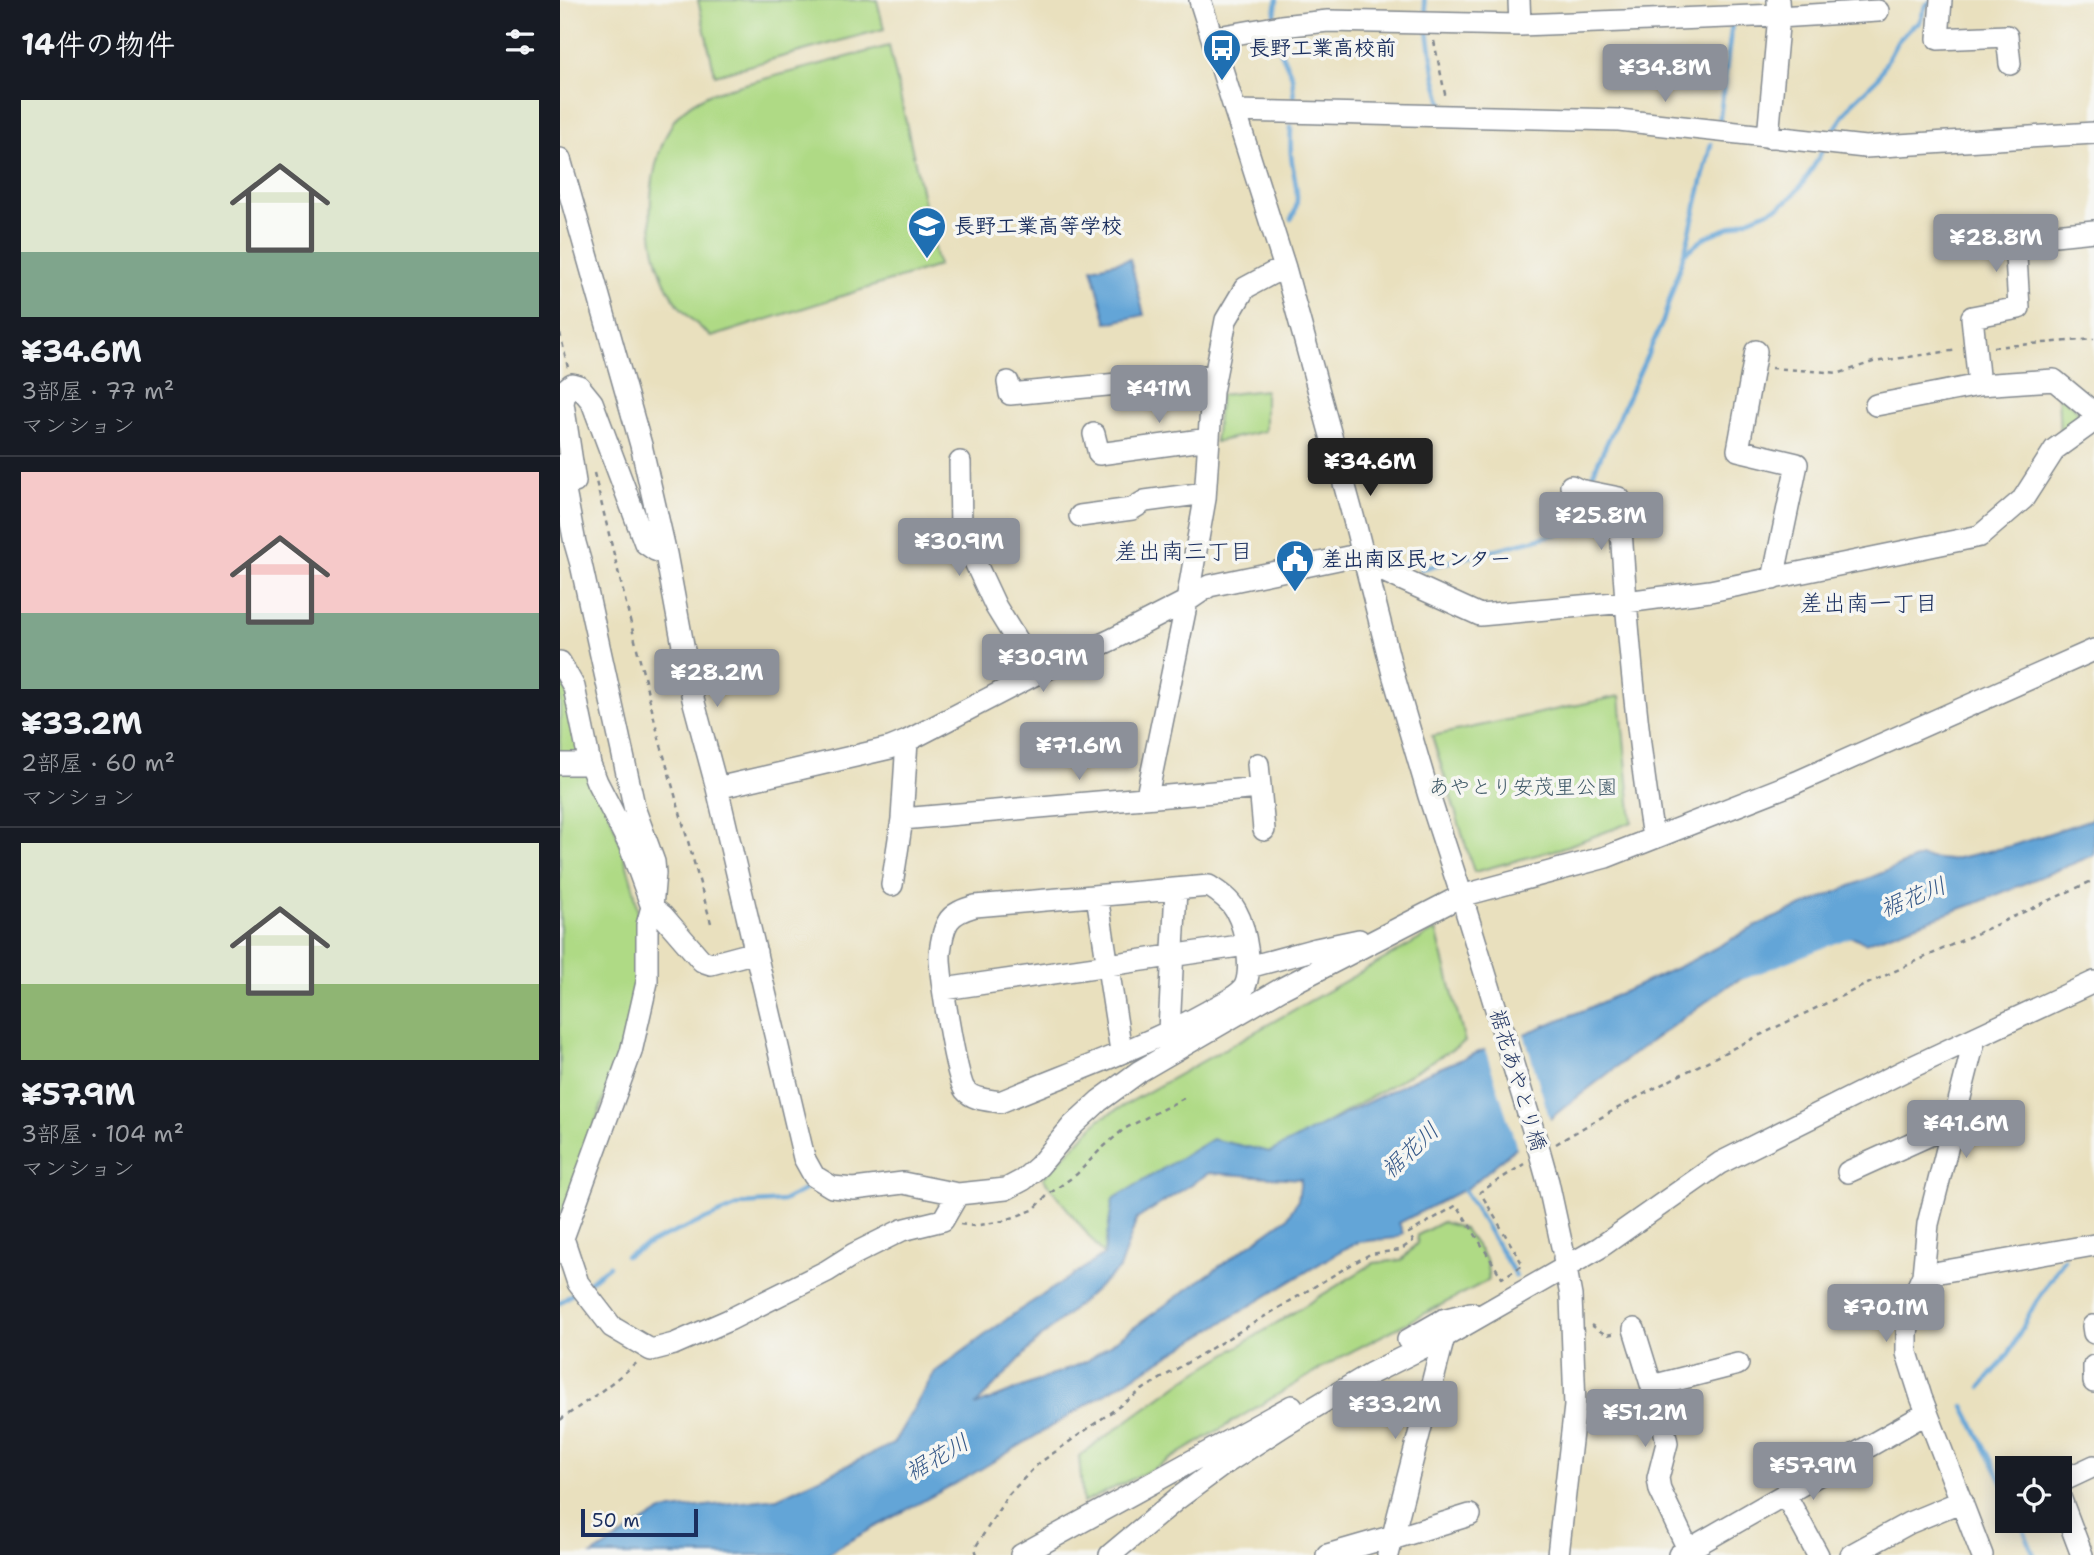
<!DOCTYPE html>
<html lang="ja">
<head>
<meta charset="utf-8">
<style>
	:root { --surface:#171b24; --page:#242831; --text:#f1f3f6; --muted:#9ea1a6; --line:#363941; --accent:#8c9099 }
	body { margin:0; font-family:"Shantell Sans","Klee One",sans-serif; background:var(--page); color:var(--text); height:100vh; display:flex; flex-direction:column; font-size:26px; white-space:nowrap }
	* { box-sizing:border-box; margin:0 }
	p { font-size:23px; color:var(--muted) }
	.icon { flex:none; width:38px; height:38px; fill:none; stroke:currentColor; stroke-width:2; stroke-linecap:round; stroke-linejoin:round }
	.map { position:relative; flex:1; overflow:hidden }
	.side { display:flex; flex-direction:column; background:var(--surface); width:560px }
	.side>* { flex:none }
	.fabs { position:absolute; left:1435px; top:1456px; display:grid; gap:14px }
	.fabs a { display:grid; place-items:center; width:77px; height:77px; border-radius:0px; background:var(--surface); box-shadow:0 4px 18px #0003; font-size:35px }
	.scale { position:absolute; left:21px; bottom:18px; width:117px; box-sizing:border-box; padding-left:7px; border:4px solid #1b2f5e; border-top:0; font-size:19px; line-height:24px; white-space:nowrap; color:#1b2f5e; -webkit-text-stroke:5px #f6f6f2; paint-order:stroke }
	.price { position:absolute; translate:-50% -60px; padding:0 16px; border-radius:7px; background:var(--accent); color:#fff; font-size:23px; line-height:46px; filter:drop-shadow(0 2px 4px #0008) }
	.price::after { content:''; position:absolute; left:50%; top:42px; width:21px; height:16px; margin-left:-10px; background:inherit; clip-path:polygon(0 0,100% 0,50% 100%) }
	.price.on { background:#222; color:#fff }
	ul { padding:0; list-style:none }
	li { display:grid; align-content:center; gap:14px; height:371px; padding:0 21px }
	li+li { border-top:2px solid var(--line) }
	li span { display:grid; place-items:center; height:217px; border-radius:0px; color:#555 }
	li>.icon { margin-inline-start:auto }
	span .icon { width:126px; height:126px; fill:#fffc; stroke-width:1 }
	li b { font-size:30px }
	h2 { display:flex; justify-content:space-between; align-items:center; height:84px; padding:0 21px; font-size:30px }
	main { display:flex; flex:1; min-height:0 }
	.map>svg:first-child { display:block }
	.green { fill:#afda85; stroke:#658472; stroke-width:2 }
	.water { fill:#64a5d7; stroke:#406a9a; stroke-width:2; fill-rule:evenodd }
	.pier { fill:#e9e0be }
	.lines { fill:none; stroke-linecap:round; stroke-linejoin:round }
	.stream { stroke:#64a5d7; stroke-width:4.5 }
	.river { stroke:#64a5d7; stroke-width:28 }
	.minor-casing { stroke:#82888e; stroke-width:24 }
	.path { stroke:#82888e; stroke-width:2.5; stroke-dasharray:5 5; stroke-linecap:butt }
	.minor { stroke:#fff; stroke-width:21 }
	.minor-bridge-casing { stroke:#82888e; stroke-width:24; stroke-linecap:butt }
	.minor-bridge { stroke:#fff; stroke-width:21 }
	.labels { text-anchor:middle; stroke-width:7; stroke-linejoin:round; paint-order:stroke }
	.poi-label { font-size:21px; font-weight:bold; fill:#1b2f5e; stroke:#f6f6f2; text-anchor:start }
	.park-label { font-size:21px; fill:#405a68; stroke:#f6f6f2 }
	.street-label { font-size:21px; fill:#1b2f5e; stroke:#f6f6f2 }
	.neighbourhood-label { font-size:23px; fill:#1b2f5e; stroke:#f6f6f2 }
	.water-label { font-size:23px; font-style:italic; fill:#355888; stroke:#f6f6f2 }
</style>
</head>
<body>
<main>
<section class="side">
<h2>14件の物件<svg class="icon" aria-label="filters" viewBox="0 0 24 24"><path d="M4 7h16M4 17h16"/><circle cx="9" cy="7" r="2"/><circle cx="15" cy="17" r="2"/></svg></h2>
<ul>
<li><span style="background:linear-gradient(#dfe7d0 70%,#7fa58c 0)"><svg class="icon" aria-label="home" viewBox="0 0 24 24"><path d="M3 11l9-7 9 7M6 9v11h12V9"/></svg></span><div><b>¥34.6M</b><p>3部屋 · 77 m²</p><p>マンション</p></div></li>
<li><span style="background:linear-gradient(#f6c9c9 65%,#7fa58c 0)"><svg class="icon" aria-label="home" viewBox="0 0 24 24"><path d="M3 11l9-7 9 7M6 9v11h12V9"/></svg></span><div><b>¥33.2M</b><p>2部屋 · 60 m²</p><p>マンション</p></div></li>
<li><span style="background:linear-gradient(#dfe7d0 65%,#8fb573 0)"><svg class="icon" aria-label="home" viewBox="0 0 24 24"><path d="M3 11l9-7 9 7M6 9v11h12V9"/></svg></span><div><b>¥57.9M</b><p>3部屋 · 104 m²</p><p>マンション</p></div></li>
</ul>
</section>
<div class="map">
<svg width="1534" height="1555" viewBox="0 0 1534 1555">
	<rect width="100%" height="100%" fill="#f6f6f2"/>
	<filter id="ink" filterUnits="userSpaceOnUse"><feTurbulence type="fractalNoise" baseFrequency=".0143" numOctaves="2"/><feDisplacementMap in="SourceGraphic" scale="14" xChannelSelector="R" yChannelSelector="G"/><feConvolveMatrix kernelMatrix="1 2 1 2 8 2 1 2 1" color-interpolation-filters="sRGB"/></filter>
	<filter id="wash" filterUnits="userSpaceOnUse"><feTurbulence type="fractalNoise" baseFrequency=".00686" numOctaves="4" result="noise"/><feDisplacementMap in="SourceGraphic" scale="28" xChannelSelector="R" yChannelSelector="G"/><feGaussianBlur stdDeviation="1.57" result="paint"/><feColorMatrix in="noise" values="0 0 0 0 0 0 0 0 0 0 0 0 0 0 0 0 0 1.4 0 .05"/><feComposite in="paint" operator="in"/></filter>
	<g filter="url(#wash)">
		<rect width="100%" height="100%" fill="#e9e0be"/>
		<!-- green -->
		<path class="green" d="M138,0H317L324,29L155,75Z
			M329,46L378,266L151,337C141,327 128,318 120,307C82,259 82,174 113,122C122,108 136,100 151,93Z
			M705,390V431L655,442L660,395Z
			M1498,394L1519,412V424L1500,435Z
			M0,672L61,845L74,890L83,944V989L5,1208L0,1213Z
			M1060,696L1072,822L1002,848L914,872L872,736Z
			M876,930L905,1042L747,1134L710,1152L652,1139L553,1199L544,1255L483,1178L540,1119Z
			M882,1222L904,1229L926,1259L929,1280L777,1359L597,1467L523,1503L519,1456L624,1380L814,1263L842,1260L857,1243L858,1235Z"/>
		<!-- water -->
		<path class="water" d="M570,259L584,315L547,323L532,268Z
			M1534,810V855L1419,902L1305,943L1294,937L1262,934L1213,953L1206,968L1172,983L1072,1055L1002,1109L909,1187L839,1223L843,1233L835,1238L799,1242L784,1249L411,1475L278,1547L268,1555H32L102,1511L217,1498L333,1444L375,1372L455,1313L544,1255L553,1199L652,1139L710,1152L862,1075L1029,1008L1131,961L1202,923L1360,857L1389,860L1451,846L1532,819ZM649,1173L741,1179L738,1200L727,1218L527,1361L415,1406L477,1341L559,1269L577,1219Z"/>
		<!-- pier -->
		<path class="pier" d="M963,1030L991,1123L958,1151L924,1046Z"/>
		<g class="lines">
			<!-- stream -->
			<path class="stream" d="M864,0L867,16
				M715,14L717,0
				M868,31L875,77L883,106
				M714,37L732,76L734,100
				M1159,124L1172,24
				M1270,136L1293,102L1317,79L1337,42L1351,27L1359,23L1366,5L1373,0
				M731,219C744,201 732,173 731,154C730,144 731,135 731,126
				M1125,253L1146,237L1220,206C1240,193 1251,171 1262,151
				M1028,484L1103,321L1128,240L1151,144
				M861,569L1004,532L1021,498
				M904,1190L956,1276
				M66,1256L96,1240L183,1204L223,1201L246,1189
				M25,1285L49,1266
				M0,1303L15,1292
				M1421,1387L1448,1355L1472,1309L1504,1259
				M1404,1406L1447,1492
				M1460,1521L1474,1555"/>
			<!-- river -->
			<path class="river" d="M1182,965L1291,922"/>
		</g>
	</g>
	<g filter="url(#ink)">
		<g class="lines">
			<defs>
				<path id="minor" d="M640,0L725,268L796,527L833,674L869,796L906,909
					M1381,0L1378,39L1447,36L1450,64
					M1218,17L1318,11
					M960,25L1219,15
					M652,38L721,26L768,21L960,25L959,0
					M676,111L1059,120L1305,147L1534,133
					M1208,137L1219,15L1218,0
					M0,159L81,445L106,554L133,699L157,788L244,1158L254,1176L272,1187L294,1189L343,1183L398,1194L446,1189L463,1180L479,1166L513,1125L539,1101L580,1071L721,989L901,896L1046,857L1237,782L1534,650
					M1196,351L1178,450L1237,464L1213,579
					M448,382L450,394L655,375
					M1419,385L1412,317L1459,308L1455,239L1534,231
					M1316,405L1419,385L1494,380L1534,413
					M534,434L539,454L649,439
					M400,462L401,532L436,607L460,646L474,675
					M0,465L15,543L21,564L75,810L94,862L95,873L92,907L87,925V982L71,1052L3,1238L18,1283L52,1327L91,1350L114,1344L169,1320L267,1271L294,1254L342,1230L383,1220L398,1194
					M15,482L3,403L6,389L12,384L19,386L32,402L85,543L95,550L106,554
					M1011,486L1019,490L1059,498C1066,612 1075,725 1093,837
					M520,516L572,509L585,501L645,493
					M0,662L14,687L30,764L37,782L69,844L92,907L103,916L142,961L151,964L196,952
					M0,764H30
					M698,764L704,830
					M157,788L330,748L347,741L474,675L551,640L627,601L649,586L788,557L804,558L821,570L920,615L1066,602L1150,591L1420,536L1463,499L1495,449L1534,421
					M587,796L627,601L645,499L652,392L666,320L685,288L711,274L725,268
					M342,819L700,788
					M332,885L342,819L347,741
					M649,886C660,893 670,900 676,911C685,927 695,974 683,989C674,999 659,1005 647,1012C582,1048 509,1073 440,1102C429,1100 413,1100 405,1090C396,1079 379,971 380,953C381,944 383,930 388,922C393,913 405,909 415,906Z
					M537,896L561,1051
					M689,967L756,949L799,940
					M384,989L686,945
					M609,1031L616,889
					M1415,1038L1368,1224L1363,1275L1356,1291L1350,1314L1347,1334V1353L1361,1397L1422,1555
					M1288,1172L1394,1124
					M1363,1275L1534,1245
					M1533,1326L1534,1333
					M1074,1329L1103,1423L1107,1443L1098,1478L1100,1490L1128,1549
					M848,1340L883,1320L911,1313
					M1534,1366V1382
					M1092,1386L1178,1364
					M1500,1482L1534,1466
					M1225,1494L1258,1555
					M1500,1497L1522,1555
					M832,1539L910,1515
					M461,1555L732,1406
					M550,1555L617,1499L663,1465L725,1425L810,1374L884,1337L1039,1248L1160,1163L1352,1067L1534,982
					M767,1555L833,1536
					M828,1555L884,1337
					M998,1555L1015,1406L1011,1296L1004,1258
					M1119,1555L1367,1413
					M1291,1555L1349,1523L1402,1501"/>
			</defs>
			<!-- minor casing -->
			<use href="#minor" class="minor-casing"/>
			<!-- path -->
			<path class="path" d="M874,41L886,99
				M0,333L8,368
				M1433,347L1534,339
				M1211,368L1280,373L1313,362L1398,350
				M34,473L99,738L151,923
				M996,1144C1058,1106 1123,1073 1188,1041C1302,985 1418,933 1534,880
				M400,1224L414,1226L443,1221L473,1210L489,1194L517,1174L540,1150L564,1129L628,1096
				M1031,1325L1046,1335L1057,1333
				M0,1420L40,1392L78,1362
				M417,1555L415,1548L448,1495L478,1464L585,1388L782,1270L810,1254L840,1250L853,1241L849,1233L897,1205L942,1278L963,1265L920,1192L964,1164"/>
			<!-- minor -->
			<use href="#minor" class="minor"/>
			<defs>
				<path id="minor-bridge" d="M906,911L978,1146L988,1182L1003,1251"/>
			</defs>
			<!-- minor-bridge casing -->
			<use href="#minor-bridge" class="minor-bridge-casing"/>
			<!-- minor-bridge -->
			<use href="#minor-bridge" class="minor-bridge"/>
		</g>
	</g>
	<!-- icons -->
	<defs>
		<symbol id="bus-pin" viewBox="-11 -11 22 30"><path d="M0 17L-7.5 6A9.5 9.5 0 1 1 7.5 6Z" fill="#1f6fb2" stroke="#f6f6f2"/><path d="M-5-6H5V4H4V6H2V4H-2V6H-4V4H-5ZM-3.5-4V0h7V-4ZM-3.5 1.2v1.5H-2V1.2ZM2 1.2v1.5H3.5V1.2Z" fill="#fff"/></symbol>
		<symbol id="school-pin" viewBox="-11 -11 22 30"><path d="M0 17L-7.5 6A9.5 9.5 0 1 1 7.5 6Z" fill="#1f6fb2" stroke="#f6f6f2"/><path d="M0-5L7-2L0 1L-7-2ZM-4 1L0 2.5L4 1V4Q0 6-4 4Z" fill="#fff"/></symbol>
		<symbol id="civic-pin" viewBox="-11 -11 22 30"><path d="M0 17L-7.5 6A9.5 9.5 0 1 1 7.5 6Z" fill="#1f6fb2" stroke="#f6f6f2"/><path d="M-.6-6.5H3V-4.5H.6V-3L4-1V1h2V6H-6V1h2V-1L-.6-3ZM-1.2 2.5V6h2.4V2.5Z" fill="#fff"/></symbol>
	</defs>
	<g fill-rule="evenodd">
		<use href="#bus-pin" x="640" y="26" width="44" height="60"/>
		<use href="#school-pin" x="345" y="204" width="44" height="60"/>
		<use href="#civic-pin" x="713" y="537" width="44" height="60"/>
	</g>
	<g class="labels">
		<!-- poi labels -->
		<g class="poi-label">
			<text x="689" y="55">長野工業高校前</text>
			<text x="394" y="233">長野工業高等学校</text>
			<text x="762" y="566">差出南区民センター</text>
		</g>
		<!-- park labels -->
		<g class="park-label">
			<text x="963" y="794">あやとり安茂里公園</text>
		</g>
		<!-- street labels -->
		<g class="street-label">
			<text transform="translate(958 1080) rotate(73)" y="7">裾花あやとり橋</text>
		</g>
		<!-- neighbourhood labels -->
		<g class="neighbourhood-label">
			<text x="624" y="559">差出南三丁目</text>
			<text x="1309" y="611">差出南一丁目</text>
		</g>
		<!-- water labels -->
		<g class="water-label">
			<text transform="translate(1353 897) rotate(-22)" y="8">裾花川</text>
			<text transform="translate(850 1150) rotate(-43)" y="8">裾花川</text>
			<text transform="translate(377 1457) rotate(-30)" y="8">裾花川</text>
		</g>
	</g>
</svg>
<div class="fabs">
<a><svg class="icon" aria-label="locate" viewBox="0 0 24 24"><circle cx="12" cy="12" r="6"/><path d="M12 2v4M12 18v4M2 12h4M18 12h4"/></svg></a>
</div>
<div class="scale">50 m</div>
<b class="price" style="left:1105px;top:104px">¥34.8M</b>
<b class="price" style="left:1436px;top:274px">¥28.8M</b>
<b class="price" style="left:599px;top:425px">¥41M</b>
<b class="price on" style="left:810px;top:498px">¥34.6M</b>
<b class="price" style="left:1041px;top:552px">¥25.8M</b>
<b class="price" style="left:399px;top:578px">¥30.9M</b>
<b class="price" style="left:483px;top:694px">¥30.9M</b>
<b class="price" style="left:157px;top:709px">¥28.2M</b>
<b class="price" style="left:519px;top:782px">¥71.6M</b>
<b class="price" style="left:1406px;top:1160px">¥41.6M</b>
<b class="price" style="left:1326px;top:1344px">¥70.1M</b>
<b class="price" style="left:835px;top:1441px">¥33.2M</b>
<b class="price" style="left:1085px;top:1449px">¥51.2M</b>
<b class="price" style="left:1253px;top:1502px">¥57.9M</b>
</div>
</main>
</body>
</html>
